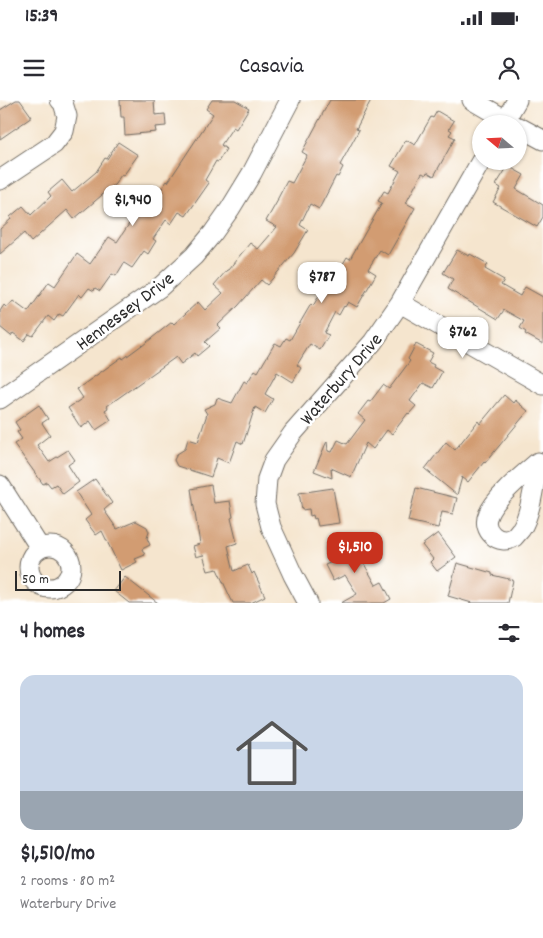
<!DOCTYPE html>
<html lang="en">
<head>
<meta charset="utf-8">
<style>
	:root { --surface:#fff; --page:#f2f2f3; --text:#2b2b33; --muted:#7c7c81; --line:#e1e1e2; --accent:#c8321e }
	body { margin:0; font-family:Dekko,sans-serif; background:var(--page); color:var(--text); height:100vh; display:flex; flex-direction:column; font-size:19px; white-space:nowrap }
	* { box-sizing:border-box; margin:0 }
	p { font-size:16px; color:var(--muted) }
	.icon { flex:none; width:28px; height:28px; fill:none; stroke:currentColor; stroke-width:2; stroke-linecap:round; stroke-linejoin:round }
	.map { position:relative; height:503px; overflow:hidden }
	.details { display:flex; flex-direction:column; background:var(--surface); flex:1 }
	.details>* { flex:none }
	.needle { width:32px; rotate:289deg }
	.controls { position:absolute; left:472px; top:15px; display:grid; gap:10px }
	.controls a { display:grid; place-items:center; width:55px; height:55px; border-radius:50%; background:var(--surface); box-shadow:0 1px 4px #0004; font-size:25px }
	.scale { position:absolute; left:15px; bottom:12px; width:106px; box-sizing:border-box; padding-left:5px; border:2px solid #2b2b2b; border-top:0; font-size:14px; line-height:18px; white-space:nowrap; color:#2b2b2b; -webkit-text-stroke:4px #fff; paint-order:stroke }
	.price { position:absolute; translate:-50% -42px; padding:0 11px; border-radius:10px; background:#fff; color:#222; font-size:16px; line-height:32px; filter:drop-shadow(0 1px 2px #0008) }
	.price::after { content:''; position:absolute; left:50%; top:30px; width:15px; height:11px; margin-left:-8px; background:inherit; clip-path:polygon(0 0,100% 0,50% 100%) }
	.price.current { background:var(--accent); color:#fff }
	ul { padding:0; list-style:none }
	li { display:grid; align-content:center; gap:10px; height:265px; padding:0 20px }
	li+li { border-top:1px solid var(--line) }
	li span { display:grid; place-items:center; height:155px; border-radius:15px; color:#555 }
	li>.icon { margin-inline-start:auto }
	span .icon { width:90px; height:90px; fill:#fffc; stroke-width:1 }
	li b { font-size:21px }
	h2 { display:flex; justify-content:space-between; align-items:center; height:60px; padding:0 20px; font-size:21px }
	.status { display:flex; justify-content:space-between; align-items:center; height:35px; padding:0 25px; background:var(--surface); direction:ltr }
	.status svg { height:14px; fill:currentColor }
	header { display:flex; justify-content:space-between; align-items:center; height:65px; padding:0 20px; background:var(--surface); font-size:22px; font-weight:600 }
	.map>svg:first-child { display:block }
	.building { fill:#d29c72 }
	.lines { fill:none; stroke-linecap:round; stroke-linejoin:round }
	.minor-casing { stroke:#726c64; stroke-width:21 }
	.minor { stroke:#fff; stroke-width:19 }
	.labels { text-anchor:middle; stroke-width:5; stroke-linejoin:round; paint-order:stroke }
	.street-label { font-size:19px; fill:#2b2b2b; stroke:#fff }
</style>
</head>
<body>
<div class="status"><b>15:39</b><svg viewBox="0 0 49 12"><path d="M0 12V9h3v3zM5 12V6h3v6zM10 12V3h3v9zM15 12V0h3v12zM26 1h20v11H26zM47 4h2v5h-2z"/></svg></div>
<header><svg class="icon" aria-label="menu" viewBox="0 0 24 24"><path d="M4 6h16M4 12h16M4 18h16"/></svg>Casavia<svg class="icon" aria-label="person" viewBox="0 0 24 24"><circle cx="12" cy="8" r="4"/><path d="M4 21q1-7 8-7t8 7"/></svg></header>
<div class="map">
<svg width="543" height="503" viewBox="0 0 543 503">
	<rect width="100%" height="100%" fill="#fff"/>
	<filter id="ink" filterUnits="userSpaceOnUse"><feTurbulence type="fractalNoise" baseFrequency=".02" numOctaves="2"/><feDisplacementMap in="SourceGraphic" scale="10" xChannelSelector="R" yChannelSelector="G"/><feConvolveMatrix kernelMatrix="1 2 1 2 8 2 1 2 1" color-interpolation-filters="sRGB"/></filter>
	<filter id="wash" filterUnits="userSpaceOnUse"><feTurbulence type="fractalNoise" baseFrequency=".0096" numOctaves="4" result="noise"/><feDisplacementMap in="SourceGraphic" scale="20" xChannelSelector="R" yChannelSelector="G"/><feGaussianBlur stdDeviation="1.12" result="paint"/><feColorMatrix in="noise" values="0 0 0 0 0 0 0 0 0 0 0 0 0 0 0 0 0 1.4 0 .05"/><feComposite in="paint" operator="in"/></filter>
	<g filter="url(#wash)">
		<rect width="100%" height="100%" fill="#f5e5ce"/>
		<g id="blocks">
			<!-- building -->
			<path class="building" d="M16,0H20L32,17L0,39V10Z
				M120,0H154L155,15L165,14L166,26L155,27L156,32L125,35L124,17H121Z
				M212,0H235L249,8L236,29L233,27L221,45L226,49L218,62L216,61L205,80L209,83L186,116L179,112L171,124L166,120L153,139L156,141L148,154L144,151L132,168L124,163L116,176L112,174L100,191L95,188L94,191L89,188L82,197L79,194L63,216L59,214L54,221L48,216L33,236L29,234L24,241L13,233L11,236L0,227V211L4,205L7,208L13,201L28,212L49,182L55,186L77,154L90,164L109,137L117,142L139,109L145,113L167,81L168,82L213,14L206,9Z
				M330,0H371L356,29L359,30L340,65L343,67L338,77L336,76L319,109L310,104L300,125L308,130L294,153L267,185L261,180L238,206L218,225L221,228L205,242L209,246L197,256L195,253L181,264L176,257L107,306L108,308L105,310L111,320L96,330L90,321L81,328L68,308L83,298L77,289L122,257L123,259L142,245V246L172,222L174,224L198,202L205,210L223,193L214,185L227,170H228L250,143L258,149L277,127L266,121L278,100H277L287,81L292,83L307,55L302,52Z
				M437,11L454,21L449,29L452,31L449,35L455,38L434,76L427,72L426,75L422,73L406,103L415,108L388,155L380,150L368,169L376,174L357,207L348,202L345,207L344,206L339,215L335,212L324,233L329,235L320,250L310,244L297,265L301,268L293,282L277,272L265,294L273,299L265,313L255,307L243,344L237,341L229,363L217,358L211,377L177,366L174,360L177,354L185,349L188,339L198,342L207,314L204,309L215,304L217,298L232,303L244,281L247,283L255,270L258,272L275,243L281,246L286,238L290,240L311,204L313,206L333,172L337,174L347,157L350,159L382,103L378,101L384,91L388,93L400,71L391,66L406,40L415,45L431,17L433,18Z
				M118,42L138,55L123,76L121,75L115,84L74,119L67,110L31,142L24,133L0,154V129L11,119L10,117L23,106L31,115L51,96L48,92L62,80L72,92L96,72L105,58L107,59Z
				M508,66L524,75L516,89L543,105V117L537,127L493,102L501,88L496,85Z
				M457,150L469,156L470,154L488,164L485,169L504,180L501,185L520,196L525,187L543,197V244L525,234L526,232L520,228L524,221L504,210L498,219L448,189L453,179L443,173Z
				M416,244L433,253L428,262L434,265L433,267L442,272L433,288L423,283L410,301L416,306L409,314L408,313L392,334L387,330L373,349L366,343L351,377L331,368L332,378L314,371L327,341L328,351L332,352L338,340L347,344L365,320L358,314L368,301L370,302L383,285L389,289L410,261L408,259Z
				M504,295L513,303L515,300L528,311L485,363L484,362L468,382L462,377L457,395L425,369L446,342L455,350L478,321L480,324Z
				M39,305L48,319L42,323L50,335L37,345L49,362L68,350L75,360L68,365L79,382L63,394L56,384L51,387L47,382L43,384L14,344L22,339L17,332L20,330L15,322Z
				M95,379L112,403L104,410L117,429L136,421L147,427L149,432L147,438L150,445L142,449L145,455L135,459L137,462L121,470L102,431L96,435L85,420L91,415L76,392Z
				M211,385L214,403L230,401L233,417L231,418L237,443L228,446L234,471L248,465L252,474L254,472L265,496L251,503H233L217,469L208,471L203,455L196,457L193,446L200,444L191,389Z
				M333,388L339,423L318,426L316,418L314,419L313,415L310,416L309,409L302,410L299,393Z
				M416,388L457,398L453,414L442,412L438,428L408,421Z
				M438,433L456,457L437,471L430,462L433,459L422,445Z
				M346,436L356,454L358,453L376,485L382,482L391,499L384,503H341L357,494L345,475L333,481L325,465L332,462L329,456L331,455L326,446Z
				M457,463L492,473V475L513,480L508,503H472L448,496Z
				M125,477L158,503H129L114,491Z"/>
		</g>
	</g>
	<g filter="url(#ink)">
		<use href="#blocks" fill-opacity="0" stroke="#726c64" stroke-width="1"/>
		<g class="lines">
			<defs>
				<path id="minor" d="M472,0L513,24
					M503,24L517,0
					M519,27L543,40
					M0,80L54,44L64,31L67,16L63,3L60,0
					M400,203L543,285
					M0,299L159,188L194,156L213,133L230,109L252,73L290,0
					M538,362C535,379 531,415 521,429C519,431 516,435 514,437C499,447 481,430 488,415C494,398 524,374 538,362Z
					M0,385L40,448
					M29 467a21 21 0 1 1 42 0a21 21 0 1 1-42 0Z
					M308,503L293,475L271,427L265,404L267,379L274,360L293,333L373,242L400,203L481,61"/>
			</defs>
			<!-- minor casing -->
			<use href="#minor" class="minor-casing"/>
			<!-- minor -->
			<use href="#minor" class="minor"/>
		</g>
	</g>
	<g class="labels">
		<!-- street labels -->
		<g class="street-label">
			<text transform="translate(124 210) rotate(-37)" y="7">Hennessey Drive</text>
			<text transform="translate(340 278) rotate(-49)" y="7">Waterbury Drive</text>
		</g>
	</g>
</svg>
<div class="controls">
<a><svg class="needle" viewBox="-14 -14 28 28"><path d="M0-13l5 13h-10z" fill="#e53935"/><path d="M0 13l5-13h-10z" fill="#7c7c81"/></svg></a>
</div>
<div class="scale">50 m</div>
<b class="price" style="left:133px;top:127px">$1,940</b>
<b class="price" style="left:322px;top:204px">$787</b>
<b class="price" style="left:463px;top:259px">$762</b>
<b class="price current" style="left:355px;top:474px">$1,510</b>
</div>
<section class="details">
<h2>4 homes<svg class="icon" aria-label="filters" viewBox="0 0 24 24"><path d="M4 7h16M4 17h16"/><circle cx="9" cy="7" r="2"/><circle cx="15" cy="17" r="2"/></svg></h2>
<ul>
<li><span style="background:linear-gradient(#c9d6e8 75%,#9aa5b1 0)"><svg class="icon" aria-label="home" viewBox="0 0 24 24"><path d="M3 11l9-7 9 7M6 9v11h12V9"/></svg></span><div><b>$1,510/mo</b><p>2 rooms · 80 m²</p><p>Waterbury Drive</p></div></li>
</ul>
</section>
</body>
</html>
